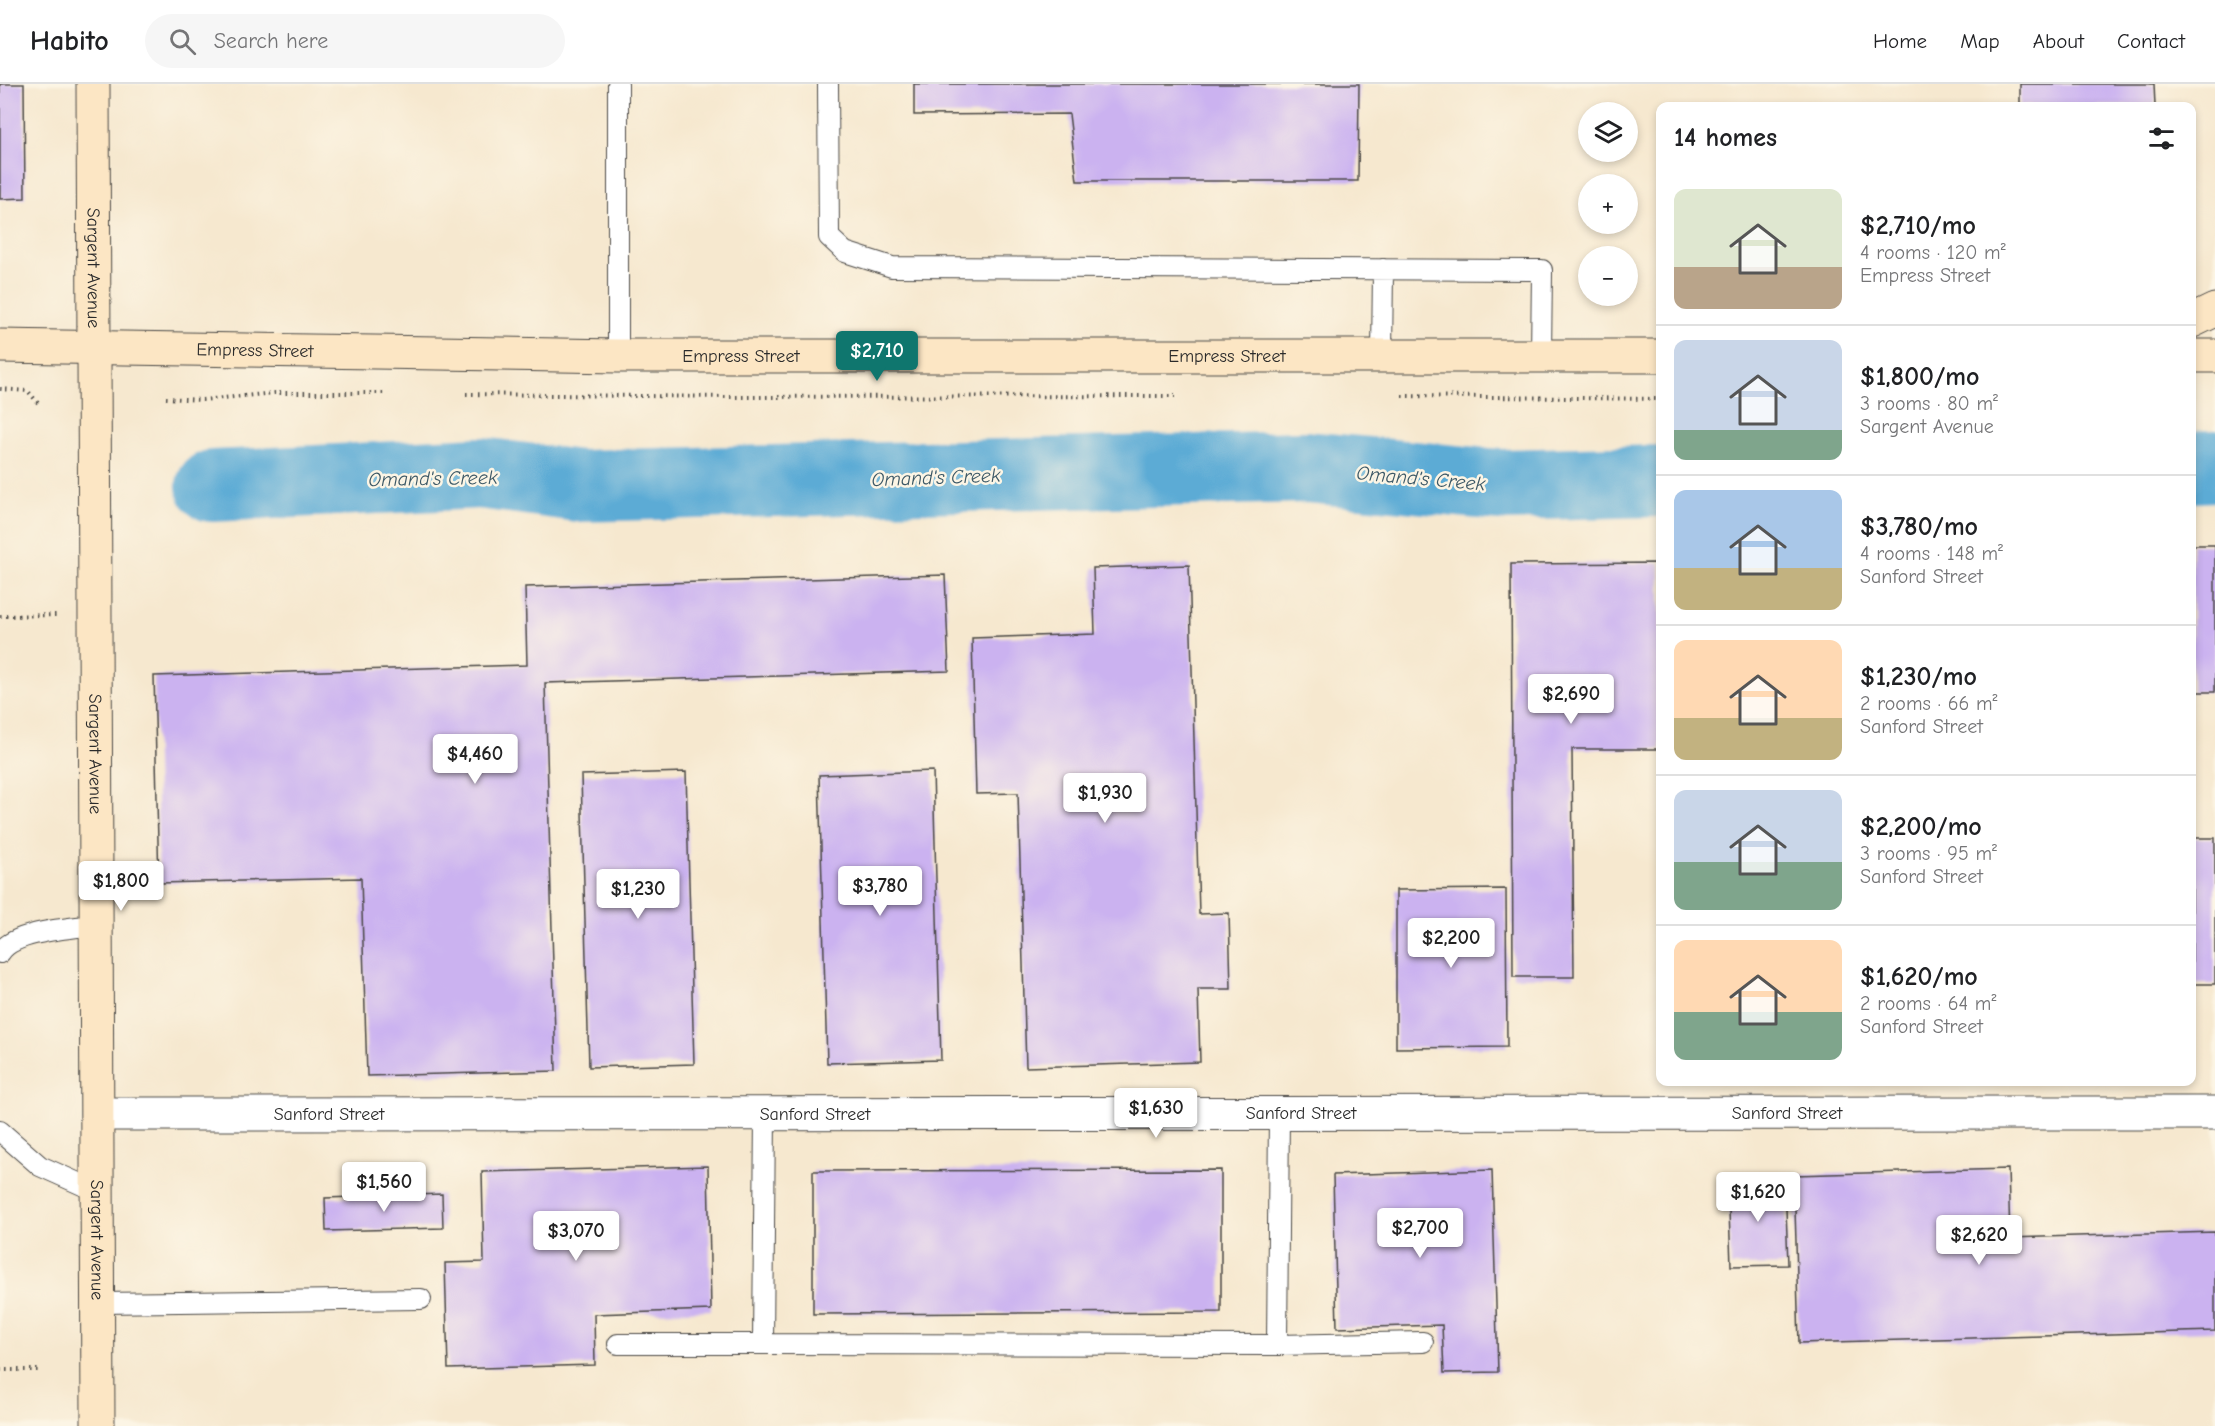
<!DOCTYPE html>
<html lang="en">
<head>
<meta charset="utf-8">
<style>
	:root { --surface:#fff; --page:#f6f6f6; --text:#202124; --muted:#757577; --line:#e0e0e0; --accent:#0f766e }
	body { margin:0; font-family:"Comic Neue",sans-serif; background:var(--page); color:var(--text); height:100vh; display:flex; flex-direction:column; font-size:22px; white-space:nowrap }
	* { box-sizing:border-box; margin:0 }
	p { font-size:20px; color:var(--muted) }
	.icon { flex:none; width:33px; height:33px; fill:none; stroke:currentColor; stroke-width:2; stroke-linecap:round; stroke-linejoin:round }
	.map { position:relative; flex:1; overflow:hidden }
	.side { position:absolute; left:1656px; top:18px; width:540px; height:984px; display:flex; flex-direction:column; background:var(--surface); border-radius:12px; box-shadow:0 3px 9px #0003 }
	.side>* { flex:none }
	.buttons { position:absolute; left:1578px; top:18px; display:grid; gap:12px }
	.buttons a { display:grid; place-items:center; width:60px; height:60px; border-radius:50%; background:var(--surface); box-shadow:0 3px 9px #0003; font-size:30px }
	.price { position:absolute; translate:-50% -51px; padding:0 14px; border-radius:6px; background:#fff; color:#222; font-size:20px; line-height:39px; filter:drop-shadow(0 2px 3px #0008) }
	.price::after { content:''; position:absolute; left:50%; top:36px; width:18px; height:14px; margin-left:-9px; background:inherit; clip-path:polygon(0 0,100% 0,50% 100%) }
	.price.selected { background:var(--accent); color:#fff }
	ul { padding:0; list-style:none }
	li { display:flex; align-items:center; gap:18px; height:150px; padding:0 18px }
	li+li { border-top:2px solid var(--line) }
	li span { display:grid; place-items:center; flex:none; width:168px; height:120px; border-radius:12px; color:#555 }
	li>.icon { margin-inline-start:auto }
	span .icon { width:72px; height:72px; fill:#fffc; stroke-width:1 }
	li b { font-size:26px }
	h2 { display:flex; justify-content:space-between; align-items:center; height:72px; padding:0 18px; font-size:26px }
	header { display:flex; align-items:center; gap:36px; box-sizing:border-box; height:84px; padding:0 30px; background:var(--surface); border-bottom:2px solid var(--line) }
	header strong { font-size:28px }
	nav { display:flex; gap:33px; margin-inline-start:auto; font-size:21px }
	.search { width:420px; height:54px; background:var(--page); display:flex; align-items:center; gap:15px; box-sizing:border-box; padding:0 21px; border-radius:33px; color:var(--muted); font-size:22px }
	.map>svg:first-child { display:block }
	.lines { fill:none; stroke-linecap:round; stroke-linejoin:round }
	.river { stroke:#5babd5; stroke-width:72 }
	.building { fill:#cbb2f0 }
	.lane-casing { stroke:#494744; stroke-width:22 }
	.street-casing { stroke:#494744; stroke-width:35 }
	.secondary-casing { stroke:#494744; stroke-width:35 }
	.path { stroke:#494744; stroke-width:4; stroke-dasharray:1.5 4.5; stroke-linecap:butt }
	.lane { stroke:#fff; stroke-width:20 }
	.street { stroke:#fff; stroke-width:33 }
	.secondary { stroke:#fce6c4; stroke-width:33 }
	.labels { text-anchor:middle; stroke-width:5; stroke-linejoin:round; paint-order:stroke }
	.street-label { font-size:18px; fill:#2b2b2b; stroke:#fcf5e5 }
	.water-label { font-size:20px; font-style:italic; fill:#3c5866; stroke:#fcf5e5 }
</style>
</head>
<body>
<header>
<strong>Habito</strong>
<div class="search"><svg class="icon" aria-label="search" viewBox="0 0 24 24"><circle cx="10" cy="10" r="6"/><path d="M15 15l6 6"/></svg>Search here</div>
<nav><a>Home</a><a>Map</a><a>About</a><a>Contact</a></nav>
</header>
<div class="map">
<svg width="2215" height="1342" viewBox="0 0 2215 1342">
	<rect width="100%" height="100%" fill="#fcf5e5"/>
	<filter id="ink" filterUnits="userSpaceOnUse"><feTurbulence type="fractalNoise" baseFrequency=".0167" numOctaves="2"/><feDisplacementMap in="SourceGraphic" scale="12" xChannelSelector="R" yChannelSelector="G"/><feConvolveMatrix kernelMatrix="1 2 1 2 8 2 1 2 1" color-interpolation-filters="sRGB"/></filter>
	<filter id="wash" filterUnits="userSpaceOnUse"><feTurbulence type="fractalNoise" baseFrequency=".008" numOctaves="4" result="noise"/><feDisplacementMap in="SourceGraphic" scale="24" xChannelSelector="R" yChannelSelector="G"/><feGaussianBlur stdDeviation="1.35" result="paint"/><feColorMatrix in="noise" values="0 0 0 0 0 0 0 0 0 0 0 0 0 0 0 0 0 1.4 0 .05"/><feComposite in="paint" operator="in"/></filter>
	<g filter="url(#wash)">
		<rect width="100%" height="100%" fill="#f6e8cf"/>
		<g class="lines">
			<!-- river -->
			<path class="river" d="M2192,383L2215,382
				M212,402L480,389L579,402L1306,383L1500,401L1660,397"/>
		</g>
		<g id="blocks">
			<!-- building -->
			<path class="building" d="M0,0H24L25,114L0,115Z
				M914,0H1359L1358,97H1077L1069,30L914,31Z
				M2020,0H2154L2155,22H2020Z
				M2192,461H2215V608H2192Z
				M1660,479V665H1572L1574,893H1513L1511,480Z
				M1189,481L1199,830L1229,829L1231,905H1198L1200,978L1026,983L1018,709L976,710L972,554L1095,550L1093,484Z
				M945,491L949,587L545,599L556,987L367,992L361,794L159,799L154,592L527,581L525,503Z
				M933,687L941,976L827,979L819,691Z
				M686,688L694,980L589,983L581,691Z
				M2192,754H2215V900H2192Z
				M1506,805L1507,963L1396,964V806Z
				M708,1082L711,1226L594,1230L595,1281L448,1285L445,1179L484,1178L482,1088Z
				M2008,1085L2010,1154L2215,1148V1247L1799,1259L1794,1091Z
				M1221,1086V1228L813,1230V1087Z
				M1492,1086L1498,1288L1444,1289L1442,1241L1337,1244L1333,1091Z
				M1785,1096L1788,1181L1731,1182L1728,1098Z
				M442,1110L443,1144L326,1147L325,1114Z"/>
		</g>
	</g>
	<g filter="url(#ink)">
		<use href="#blocks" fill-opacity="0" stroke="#494744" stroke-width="1.5"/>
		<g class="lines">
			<defs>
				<path id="lane" d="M618,0V272
					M828,0L829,153L845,168L892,183L1542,186L1541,272
					M1382,272L1383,185
					M0,869C13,847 72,844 96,841
					M765,1029L763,1260L1277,1261L1279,1029
					M0,1047L40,1082L98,1108
					M98,1219L421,1215
					M618,1260H763
					M1277,1261L1423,1258"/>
				<g id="street">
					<path id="s1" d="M98,1030L2215,1029"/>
				</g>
				<g id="secondary">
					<path id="s2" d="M93,0L98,1342"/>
					<path d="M2192,237L2215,226"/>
					<path id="s3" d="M0,262L618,272H1660"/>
					<path d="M2192,272H2215"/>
				</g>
			</defs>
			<!-- lane casing -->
			<use href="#lane" class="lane-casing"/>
			<!-- street casing -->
			<use href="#street" class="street-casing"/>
			<!-- secondary casing -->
			<use href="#secondary" class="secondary-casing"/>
			<!-- path -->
			<path class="path" d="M0,305L28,307L38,319
				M466,310L729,313L1175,312
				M1402,312L1660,315
				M166,314L202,316L275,309H386
				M0,532L59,531
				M0,1286H40"/>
			<!-- lane -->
			<use href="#lane" class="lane"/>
			<!-- street -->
			<use href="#street" class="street"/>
			<!-- secondary -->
			<use href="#secondary" class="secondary"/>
		</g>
	</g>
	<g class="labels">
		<!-- street labels -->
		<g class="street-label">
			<text dy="6" stroke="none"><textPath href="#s2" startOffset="184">Sargent Avenue</textPath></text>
			<text dy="6" stroke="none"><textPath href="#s3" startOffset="255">Empress Street</textPath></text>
			<text dy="6" stroke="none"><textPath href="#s3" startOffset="741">Empress Street</textPath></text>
			<text dy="6" stroke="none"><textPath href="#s3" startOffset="1227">Empress Street</textPath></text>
			<text dy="6" stroke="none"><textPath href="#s2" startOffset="670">Sargent Avenue</textPath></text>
			<text dy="6" stroke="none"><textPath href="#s1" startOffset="717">Sanford Street</textPath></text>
			<text dy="6" stroke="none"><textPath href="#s1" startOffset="1203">Sanford Street</textPath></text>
			<text dy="6" stroke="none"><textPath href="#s1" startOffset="1689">Sanford Street</textPath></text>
			<text dy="6" stroke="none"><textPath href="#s1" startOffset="231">Sanford Street</textPath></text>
			<text dy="6" stroke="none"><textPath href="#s2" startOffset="1156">Sargent Avenue</textPath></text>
		</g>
		<!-- water labels -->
		<g class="water-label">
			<text transform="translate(936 393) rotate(-2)" y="7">Omand's Creek</text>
			<text transform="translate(433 394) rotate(-1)" y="7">Omand's Creek</text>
			<text transform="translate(1421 394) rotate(5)" y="7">Omand's Creek</text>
		</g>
	</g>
</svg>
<div class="buttons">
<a><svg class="icon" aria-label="layers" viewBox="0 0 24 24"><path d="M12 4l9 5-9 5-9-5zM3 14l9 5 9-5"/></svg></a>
<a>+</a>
<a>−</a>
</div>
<b class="price selected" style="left:877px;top:298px">$2,710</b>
<b class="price" style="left:1571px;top:641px">$2,690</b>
<b class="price" style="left:475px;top:701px">$4,460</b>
<b class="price" style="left:1105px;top:740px">$1,930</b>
<b class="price" style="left:121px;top:828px">$1,800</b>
<b class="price" style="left:880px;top:833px">$3,780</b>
<b class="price" style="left:638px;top:836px">$1,230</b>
<b class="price" style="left:1451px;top:885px">$2,200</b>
<b class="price" style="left:1156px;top:1055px">$1,630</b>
<b class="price" style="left:384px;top:1129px">$1,560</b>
<b class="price" style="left:1758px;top:1139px">$1,620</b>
<b class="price" style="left:1420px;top:1175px">$2,700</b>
<b class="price" style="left:576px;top:1178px">$3,070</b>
<b class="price" style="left:1979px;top:1182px">$2,620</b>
<section class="side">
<h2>14 homes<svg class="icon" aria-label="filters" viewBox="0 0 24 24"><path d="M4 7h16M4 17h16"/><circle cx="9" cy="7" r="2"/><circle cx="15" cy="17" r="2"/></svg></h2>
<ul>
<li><span style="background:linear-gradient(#dfe7d0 65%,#b9a48a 0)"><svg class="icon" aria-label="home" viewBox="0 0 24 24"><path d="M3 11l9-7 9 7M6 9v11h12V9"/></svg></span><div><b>$2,710/mo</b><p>4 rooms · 120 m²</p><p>Empress Street</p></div></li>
<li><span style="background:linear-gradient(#c9d6e8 75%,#7fa58c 0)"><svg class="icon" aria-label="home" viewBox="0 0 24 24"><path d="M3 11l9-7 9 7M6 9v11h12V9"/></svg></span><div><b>$1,800/mo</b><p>3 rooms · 80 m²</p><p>Sargent Avenue</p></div></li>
<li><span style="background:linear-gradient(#a9c7e8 65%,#c2b280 0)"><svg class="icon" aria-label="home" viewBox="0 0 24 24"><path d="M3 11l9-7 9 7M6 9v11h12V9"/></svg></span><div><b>$3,780/mo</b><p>4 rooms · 148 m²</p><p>Sanford Street</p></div></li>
<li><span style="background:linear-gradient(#ffd9b3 65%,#c2b280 0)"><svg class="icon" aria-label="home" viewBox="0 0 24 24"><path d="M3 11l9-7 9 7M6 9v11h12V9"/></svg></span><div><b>$1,230/mo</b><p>2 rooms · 66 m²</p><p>Sanford Street</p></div></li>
<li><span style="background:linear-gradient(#c9d6e8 60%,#7fa58c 0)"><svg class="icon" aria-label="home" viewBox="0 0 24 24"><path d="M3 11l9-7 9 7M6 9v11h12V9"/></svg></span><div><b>$2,200/mo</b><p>3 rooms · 95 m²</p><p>Sanford Street</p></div></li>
<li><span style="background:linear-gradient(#ffd9b3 60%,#7fa58c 0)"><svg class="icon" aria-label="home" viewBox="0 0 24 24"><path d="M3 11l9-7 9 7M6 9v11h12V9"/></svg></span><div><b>$1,620/mo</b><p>2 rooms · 64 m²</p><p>Sanford Street</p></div></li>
</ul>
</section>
</div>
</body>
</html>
